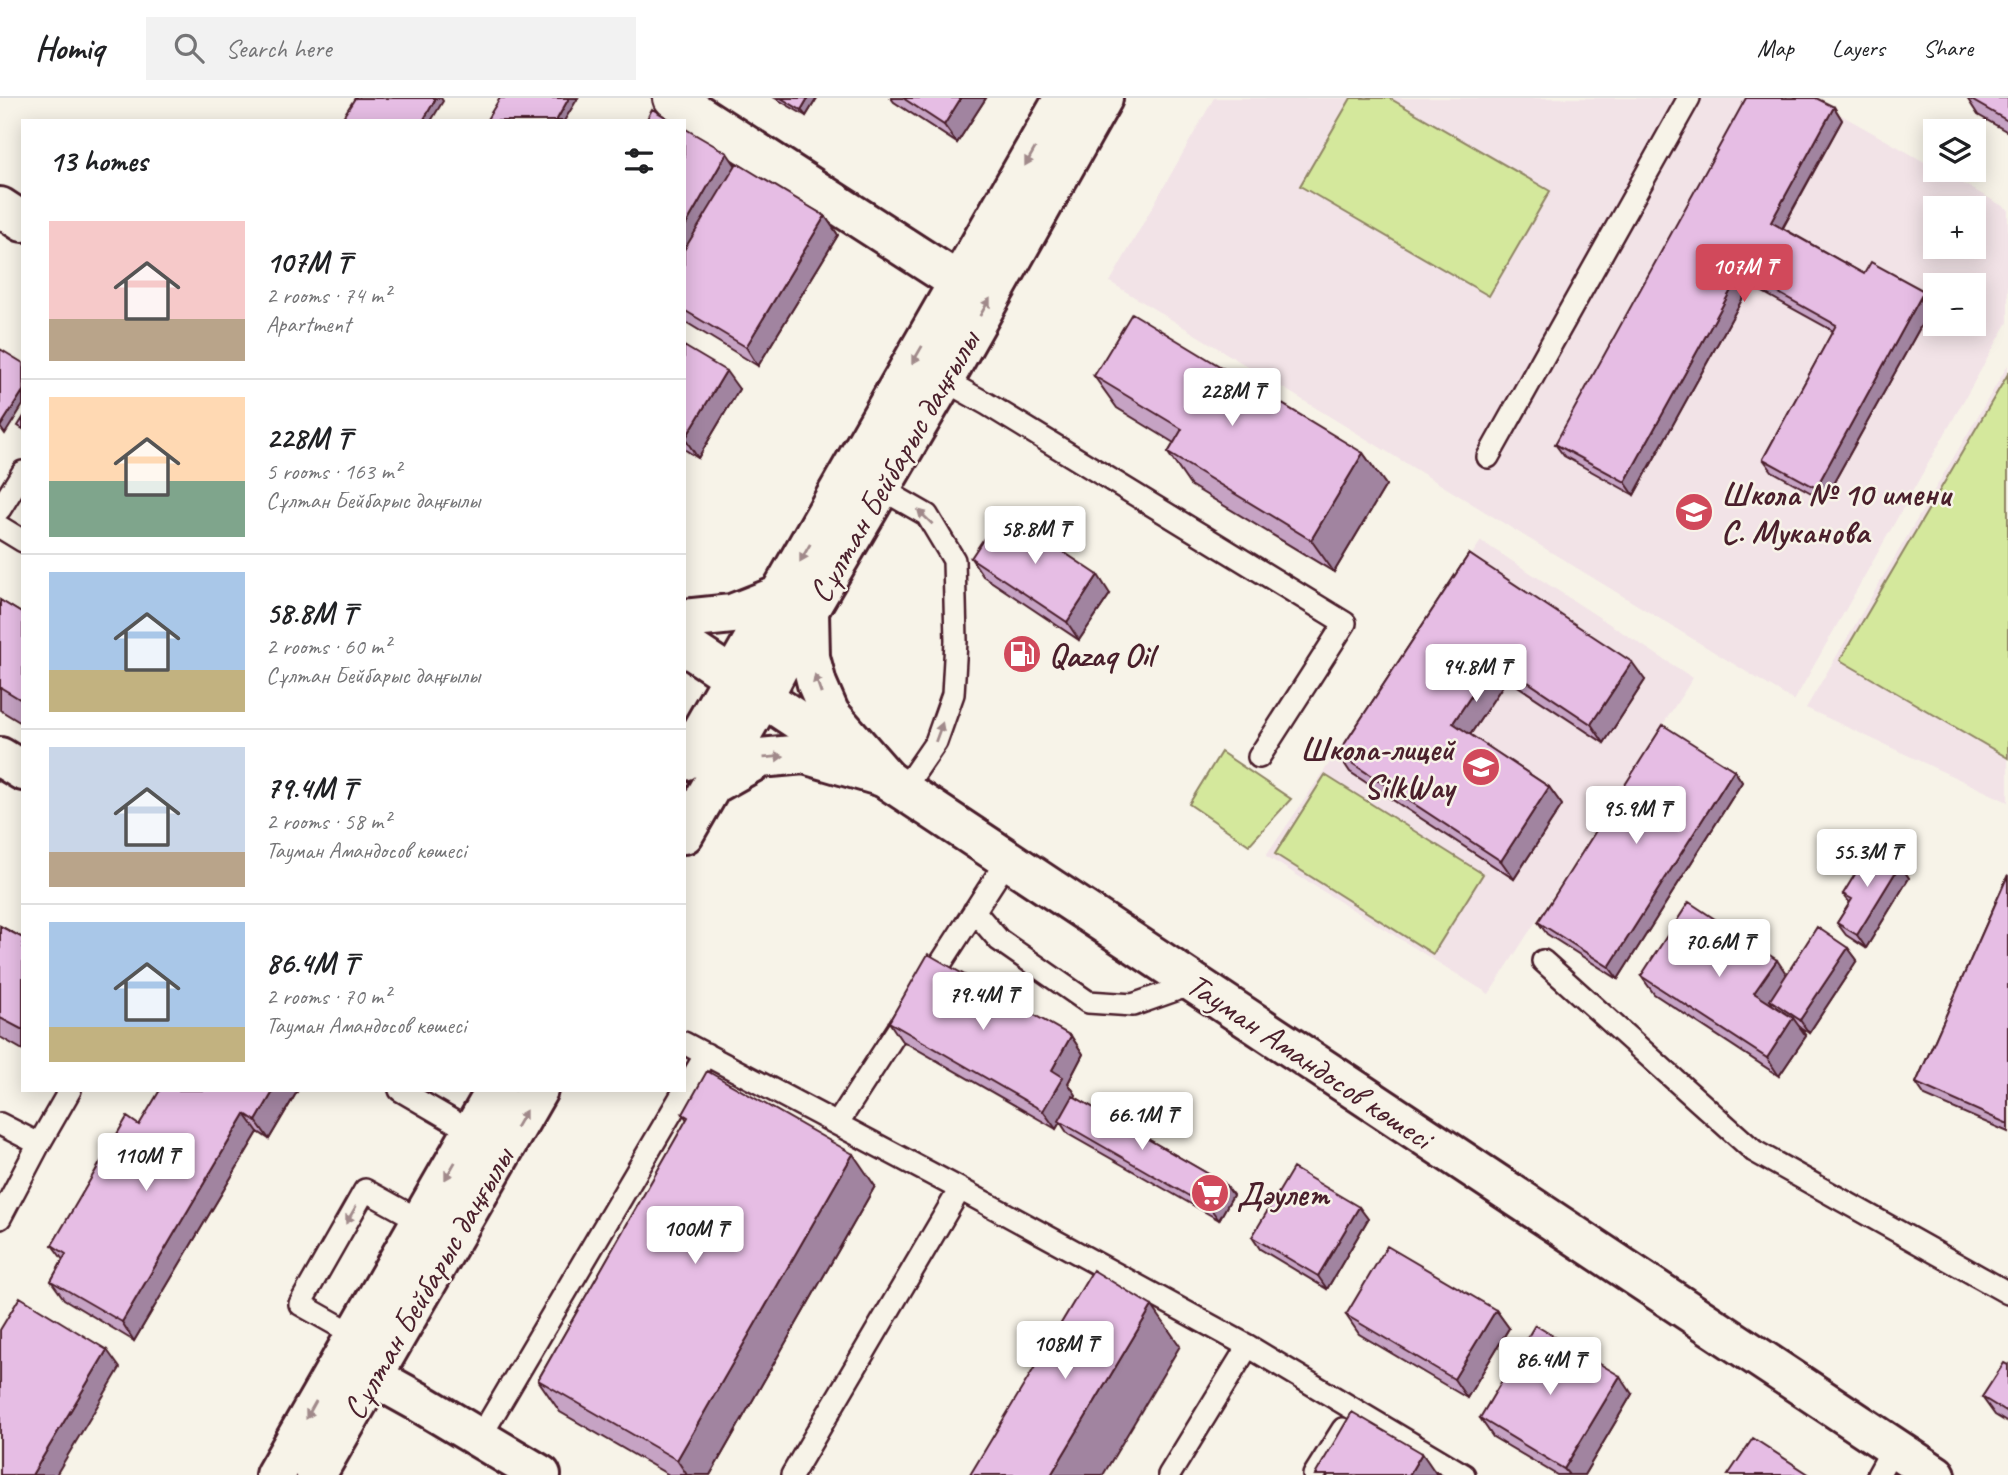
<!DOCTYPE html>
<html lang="en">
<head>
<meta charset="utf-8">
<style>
	:root { --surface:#fff; --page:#f2f2f2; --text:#202124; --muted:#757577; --line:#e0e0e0; --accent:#d1495b }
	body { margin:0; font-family:Caveat,sans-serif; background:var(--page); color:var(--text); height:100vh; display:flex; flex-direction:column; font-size:26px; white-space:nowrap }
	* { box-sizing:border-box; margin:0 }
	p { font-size:23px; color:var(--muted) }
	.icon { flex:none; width:38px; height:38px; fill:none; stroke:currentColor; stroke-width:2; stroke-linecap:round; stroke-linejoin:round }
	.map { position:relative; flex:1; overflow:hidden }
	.sheet { position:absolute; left:21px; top:21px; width:665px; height:973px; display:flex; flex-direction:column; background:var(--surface); border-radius:0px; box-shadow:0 4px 18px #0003 }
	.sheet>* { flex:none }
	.tools { position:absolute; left:1923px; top:21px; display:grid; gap:14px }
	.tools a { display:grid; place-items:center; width:63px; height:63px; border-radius:0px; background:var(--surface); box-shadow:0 4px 18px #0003; font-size:35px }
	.price { position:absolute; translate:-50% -60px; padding:0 16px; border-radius:7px; background:#fff; color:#222; font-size:23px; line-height:46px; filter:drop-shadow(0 2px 4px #0008) }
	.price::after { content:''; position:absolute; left:50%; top:42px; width:21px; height:16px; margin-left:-10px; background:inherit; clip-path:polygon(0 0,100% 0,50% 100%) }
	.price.current { background:var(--accent); color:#fff }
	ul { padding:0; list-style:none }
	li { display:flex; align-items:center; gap:21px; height:175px; padding:0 28px }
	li+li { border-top:2px solid var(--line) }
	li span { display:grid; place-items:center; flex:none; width:196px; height:140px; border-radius:0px; color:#555 }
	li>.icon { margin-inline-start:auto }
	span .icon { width:84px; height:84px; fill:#fffc; stroke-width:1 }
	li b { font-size:30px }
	h2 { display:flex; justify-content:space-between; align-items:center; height:84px; padding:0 28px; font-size:30px }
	header { display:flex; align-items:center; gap:42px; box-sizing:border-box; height:98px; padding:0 35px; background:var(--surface); border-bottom:2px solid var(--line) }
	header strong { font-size:33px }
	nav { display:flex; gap:38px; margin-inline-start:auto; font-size:24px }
	.search { width:490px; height:63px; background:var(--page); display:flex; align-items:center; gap:18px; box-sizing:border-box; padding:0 24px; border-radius:0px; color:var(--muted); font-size:26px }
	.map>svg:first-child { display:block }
	.built { fill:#f2e3e7; fill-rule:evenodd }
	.green { fill:#d4e89c; stroke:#8f8464; stroke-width:2 }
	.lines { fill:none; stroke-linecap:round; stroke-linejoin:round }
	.lane-casing { stroke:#4a1f2b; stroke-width:26 }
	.street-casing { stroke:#4a1f2b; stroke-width:44 }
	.secondary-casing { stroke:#4a1f2b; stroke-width:44 }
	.primary-casing { stroke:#4a1f2b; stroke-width:44 }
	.lane { stroke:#f7f3e8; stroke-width:21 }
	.street { stroke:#f7f3e8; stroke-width:38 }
	.secondary { stroke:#f7f3e8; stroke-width:38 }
	.primary { stroke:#f7f3e8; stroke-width:38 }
	.wall { fill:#c6a3c4; stroke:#4a1f2b; stroke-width:2 }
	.shaded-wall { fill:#a184a0; stroke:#4a1f2b; stroke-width:2 }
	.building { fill:#e6bde4; stroke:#4a1f2b; stroke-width:2 }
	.oneway { fill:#a0898a }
	.labels { text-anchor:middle; stroke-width:5; stroke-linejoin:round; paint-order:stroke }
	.street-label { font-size:33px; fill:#4a1f2b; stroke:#f7f3e8 }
	.poi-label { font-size:33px; font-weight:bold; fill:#4a1f2b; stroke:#f7f3e8; text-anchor:start }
</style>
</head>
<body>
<header>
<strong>Homiq</strong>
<div class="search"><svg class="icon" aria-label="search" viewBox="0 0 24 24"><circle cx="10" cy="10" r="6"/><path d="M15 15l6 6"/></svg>Search here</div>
<nav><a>Map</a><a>Layers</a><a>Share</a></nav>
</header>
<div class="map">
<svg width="2008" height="1377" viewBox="0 0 2008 1377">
	<rect width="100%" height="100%" fill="#f7f3e8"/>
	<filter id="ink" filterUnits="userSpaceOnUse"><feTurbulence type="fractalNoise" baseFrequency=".0143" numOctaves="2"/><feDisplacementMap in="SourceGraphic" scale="14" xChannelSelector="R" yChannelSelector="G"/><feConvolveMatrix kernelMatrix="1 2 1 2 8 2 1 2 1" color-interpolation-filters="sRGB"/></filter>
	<g filter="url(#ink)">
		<!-- built -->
		<path class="built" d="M1214,0H1811L2008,111V224L1794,603L1110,184ZM1936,110H1974V149H1936ZM1936,187H1974V226H1936Z
			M2008,267V704L1806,610Z
			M1481,443L1693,580L1489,896L1266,758Z"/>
		<!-- green -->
		<path class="green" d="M1351,0H1389L1550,93L1489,198L1300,88Z
			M2008,276V660L1840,562Z
			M1221,654L1291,701L1249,747L1189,706Z
			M1325,677L1483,776L1433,856L1275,756Z"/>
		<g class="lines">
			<defs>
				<path id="lane" d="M944,282L987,306L1345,525L1259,659
					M1488,359L1689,0
					M880,390L927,417L954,462L956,543L953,596L936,644L903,692
					M0,411L23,374
					M0,429L23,443
					M974,813L999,842L1088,904L1133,907L1195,885
					M1543,863L1754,1053L2008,1195
					M684,945L960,1091L1248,1248L1464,1377
					M400,992L472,1034
					M0,1026L39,1046L0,1120
					M837,1026L1008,761
					M39,1046L70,992
					M355,1237L300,1206L365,1092L421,1123
					M479,1341L706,956
					M792,1377L960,1091
					M1169,1377L1248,1248
					M1314,1377L1343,1331
					M1878,1377L1894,1348"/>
				<path id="street" d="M673,0L958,184
					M0,659L23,673
					M345,1263L417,1303L541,1377"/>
				<path id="secondary" d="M0,109L23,124
					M684,547L1936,1377"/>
				<path id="primary" d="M809,514L810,559L817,586L830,616L886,680
					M684,521L732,516L780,497
					M684,663L1064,0
					M714,686L760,660L804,656L886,680
					M684,736L763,599L809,512L944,282L1103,0
					M275,1377L496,992
					M316,1377L538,992"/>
			</defs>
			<!-- lane casing -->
			<use href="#lane" class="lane-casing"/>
			<!-- street casing -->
			<use href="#street" class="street-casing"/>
			<!-- secondary casing -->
			<use href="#secondary" class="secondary-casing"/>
			<!-- primary casing -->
			<use href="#primary" class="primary-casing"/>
			<!-- lane -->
			<use href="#lane" class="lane"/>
			<!-- street -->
			<use href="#street" class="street"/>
			<!-- secondary -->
			<use href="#secondary" class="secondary"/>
			<!-- primary -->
			<use href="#primary" class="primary"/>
		</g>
		<!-- wall -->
		<path class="wall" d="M775,0H817L806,18Z
			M891,0H986L957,45L894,4Z
			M1967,0H2008V34L1978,17Z
			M1834,9L1842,22L1783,130L1864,176L1933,206L1824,402L1772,373L1763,361L1833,233L1750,187L1634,397L1564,358L1555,346Z
			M684,30L736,67L825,118L838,137L758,268L684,223Z
			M684,248L739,291L698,360L684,351Z
			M1094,278L1363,355L1386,387L1334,474L1190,387L1168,355L1174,345L1117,310Z
			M1469,456L1645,582L1604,645L1507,581L1470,637L1549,689L1562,707L1514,781L1350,674L1338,656Z
			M971,460L1110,496L1079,542L983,478Z
			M0,502L23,516V626L0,612Z
			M1734,672L1742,684L1618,881L1547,836L1538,824Z
			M1900,767L1909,780L1866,850L1846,837L1837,825L1850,805L1843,796Z
			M2008,777V1034L1925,998L1916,985Z
			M0,828L23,840V952L0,939Z
			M1848,850L1857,862L1809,935L1797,927L1806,938L1779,978L1654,896L1641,878L1787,876Z
			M889,924L1071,938L1083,956L1068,985L1076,997L1075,999L1224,1085L1233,1097L1219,1122L1068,1036L1060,1024L1056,1031L901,942Z
			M298,992L269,1041L258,1034L134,1243L64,1201L51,1183L63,1162L52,1147L139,1027Z
			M683,1016L875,1088L710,1377H669L560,1314L538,1282L687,1022Z
			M1359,1109L1368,1121L1327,1191L1260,1151L1252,1139Z
			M1496,1212L1509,1230L1467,1300L1359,1236L1346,1217Z
			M2008,1267V1325L1995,1317L1982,1299Z
			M1632,1296L1584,1377H1557L1493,1339L1480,1320Z"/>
		<!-- shaded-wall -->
		<path class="shaded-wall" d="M436,0H441L443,3L431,23H423Z
			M569,0H578L564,23H556Z
			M808,0H817L806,18L801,12Z
			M961,0H986L957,45L944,27Z
			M1834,9L1842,22L1779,136L1771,124Z
			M727,55L740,74L684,170V130Z
			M825,118L838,137L758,268L746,249Z
			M1741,174L1750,187L1634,397L1625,384Z
			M1924,193L1933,206L1824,402L1816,390Z
			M726,273L739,291L698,360L685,341Z
			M23,293V307L5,336L0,329Z
			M1363,355L1386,387L1334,474L1311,442Z
			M1098,477L1110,496L1079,542L1067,524Z
			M1495,562L1507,581L1466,643L1453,625Z
			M1632,564L1645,582L1604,645L1591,626Z
			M1734,672L1742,684L1618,881L1609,869Z
			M1549,689L1562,707L1514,781L1501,763Z
			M1900,767L1909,780L1866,850L1857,837Z
			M1848,850L1857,862L1809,935L1800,922Z
			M1777,862L1789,880L1770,902L1772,905L1767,913L1754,895Z
			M1793,920L1806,938L1779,978L1767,960Z
			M1071,938L1083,956L1068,985L1076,997L1056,1031L1043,1013L1052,972Z
			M274,992H298L269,1041L256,1023Z
			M245,1016L258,1034L134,1243L122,1224Z
			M853,1056L875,1088L710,1377H687L677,1362Z
			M1224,1085L1233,1097L1219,1122L1210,1110Z
			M1359,1109L1368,1121L1327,1191L1318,1178Z
			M1152,1208L1180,1248L1103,1377H1051Z
			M1496,1212L1509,1230L1467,1300L1454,1281Z
			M107,1252L120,1270L56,1377H32Z
			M1620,1278L1632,1296L1584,1377H1569L1564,1371Z
			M1422,1355L1437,1377H1409Z"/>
		<!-- building -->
		<path class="building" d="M355,0H436L423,23H349L343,19Z
			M500,0H569L556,23H486Z
			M781,0H808L801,12Z
			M903,0H961L944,27Z
			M1746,0H1816L1834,9L1771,124L1864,176L1871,164L1924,193L1816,390L1763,361L1836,227L1741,174L1625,384L1555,346Z
			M1968,0H2008V23Z
			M652,11L672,23H646Z
			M684,30L727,55L684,130Z
			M737,65L825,118L746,249L684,212V152Z
			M1132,215L1363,355L1311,442L1168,355L1182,331L1094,278Z
			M684,248L726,273L685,341H684Z
			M0,251L23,265V293L0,329Z
			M23,320V331L18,328Z
			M1002,413L1098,477L1067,524L971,460Z
			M1469,456L1632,564L1591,626L1495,562L1453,625L1549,689L1501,763L1338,656Z
			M0,502L23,516V603L0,589Z
			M1663,627L1734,672L1609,869L1538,824Z
			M1871,750L1900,767L1857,837L1837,825L1852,801L1843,796Z
			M2008,777V1026L1916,985Z
			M1689,804L1777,862L1754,895L1793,920L1767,960L1641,878Z
			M0,828L23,840V932L0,920Z
			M1817,829L1848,850L1800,922L1770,902Z
			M928,856L1071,938L1052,972L1063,979L1043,1013L889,924Z
			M707,973L853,1056L677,1362L538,1282L688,1019L683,1016Z
			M160,992H274L256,1023L245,1016L122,1224L51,1183L66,1156L52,1147L127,1019L139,1027Z
			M1073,998L1224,1085L1210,1110L1059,1023Z
			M1293,1070L1359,1109L1318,1178L1252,1139Z
			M1387,1148L1496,1212L1454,1281L1346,1217Z
			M1093,1172L1152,1208L1051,1377H970Z
			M20,1199L107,1252L32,1377H0V1232Z
			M1535,1227L1620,1278L1564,1371L1480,1320Z
			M2004,1265L2008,1267V1315L1982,1299Z
			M1352,1314L1422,1355L1409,1377H1315Z
			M1753,1340L1810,1377H1728Z"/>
		<!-- one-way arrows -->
		<defs><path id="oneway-solid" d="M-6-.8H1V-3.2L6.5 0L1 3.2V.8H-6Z" transform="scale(1.75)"/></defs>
		<g class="oneway">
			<use href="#oneway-solid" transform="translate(1030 59) rotate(120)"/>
			<use href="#oneway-solid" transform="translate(985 209) rotate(-60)"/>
			<use href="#oneway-solid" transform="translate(917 257) rotate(120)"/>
			<use href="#oneway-solid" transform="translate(925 419) rotate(-136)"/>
			<use href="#oneway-solid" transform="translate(805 455) rotate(120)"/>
			<use href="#oneway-solid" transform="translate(818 586) rotate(-109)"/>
			<use href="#oneway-solid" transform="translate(939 634) rotate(-70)"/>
			<use href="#oneway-solid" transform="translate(774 659) rotate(-5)"/>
			<use href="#oneway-solid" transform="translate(521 1021) rotate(-60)"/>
			<use href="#oneway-solid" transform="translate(450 1073) rotate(120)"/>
			<use href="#oneway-solid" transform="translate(351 1117) rotate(120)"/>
			<use href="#oneway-solid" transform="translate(311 1312) rotate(119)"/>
		</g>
	</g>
	<!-- icons -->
	<defs>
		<symbol id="school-disc" viewBox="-11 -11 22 22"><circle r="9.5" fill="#d1495b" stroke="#f7f3e8"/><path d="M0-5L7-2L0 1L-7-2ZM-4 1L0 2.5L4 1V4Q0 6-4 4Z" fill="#fff"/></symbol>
		<symbol id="fuel-disc" viewBox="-11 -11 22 22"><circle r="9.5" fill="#d1495b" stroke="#f7f3e8"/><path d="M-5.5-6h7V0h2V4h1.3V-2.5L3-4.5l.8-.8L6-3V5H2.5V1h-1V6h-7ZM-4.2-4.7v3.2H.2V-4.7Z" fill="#fff"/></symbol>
		<symbol id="supermarket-disc" viewBox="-11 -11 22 22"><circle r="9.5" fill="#d1495b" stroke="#f7f3e8"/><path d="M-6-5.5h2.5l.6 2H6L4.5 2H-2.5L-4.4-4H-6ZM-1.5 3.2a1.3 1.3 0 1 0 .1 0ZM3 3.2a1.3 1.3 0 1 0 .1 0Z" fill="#fff"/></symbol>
	</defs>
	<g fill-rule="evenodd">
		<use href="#school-disc" x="1672" y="392" width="44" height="44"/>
		<use href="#fuel-disc" x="1000" y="534" width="44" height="44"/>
		<use href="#school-disc" x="1459" y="647" width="44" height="44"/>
		<use href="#supermarket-disc" x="1188" y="1073" width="44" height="44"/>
	</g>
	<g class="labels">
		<!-- street labels -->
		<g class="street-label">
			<text transform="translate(893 368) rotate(-60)" y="12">Сұлтан Бейбарыс даңғылы</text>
			<text transform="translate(1310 962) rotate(34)" y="12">Тауман Амандосов көшесі</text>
			<text transform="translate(427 1185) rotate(-60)" y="12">Сұлтан Бейбарыс даңғылы</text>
		</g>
		<!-- poi labels -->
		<g class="poi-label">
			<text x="1721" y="407">Школа № 10 имени<tspan x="1721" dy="38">С. Муканова</tspan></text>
			<text x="1049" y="568">Qazaq Oil</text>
			<text x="1454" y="662" text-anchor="end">Школа-лицей<tspan x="1454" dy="38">SilkWay</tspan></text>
			<text x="1237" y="1107">Дәулет</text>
		</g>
	</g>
</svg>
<div class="tools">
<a><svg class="icon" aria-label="layers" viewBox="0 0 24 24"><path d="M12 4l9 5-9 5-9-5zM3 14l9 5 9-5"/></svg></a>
<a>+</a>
<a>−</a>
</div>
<b class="price current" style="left:1744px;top:206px">107M ₸</b>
<b class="price" style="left:1232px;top:330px">228M ₸</b>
<b class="price" style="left:1035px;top:468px">58.8M ₸</b>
<b class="price" style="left:1476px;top:606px">94.8M ₸</b>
<b class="price" style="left:1636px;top:748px">95.9M ₸</b>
<b class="price" style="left:1867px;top:791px">55.3M ₸</b>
<b class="price" style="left:1719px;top:881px">70.6M ₸</b>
<b class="price" style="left:983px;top:934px">79.4M ₸</b>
<b class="price" style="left:1142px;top:1054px">66.1M ₸</b>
<b class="price" style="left:146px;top:1095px">110M ₸</b>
<b class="price" style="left:695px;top:1168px">100M ₸</b>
<b class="price" style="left:1065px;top:1283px">108M ₸</b>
<b class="price" style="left:1550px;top:1299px">86.4M ₸</b>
<section class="sheet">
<h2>13 homes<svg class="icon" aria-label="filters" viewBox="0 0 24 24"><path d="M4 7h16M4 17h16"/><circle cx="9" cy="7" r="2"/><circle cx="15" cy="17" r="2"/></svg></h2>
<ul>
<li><span style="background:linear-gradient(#f6c9c9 70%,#b9a48a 0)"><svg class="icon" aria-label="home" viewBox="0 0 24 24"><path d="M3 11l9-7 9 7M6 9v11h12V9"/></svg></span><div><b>107M ₸</b><p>2 rooms · 74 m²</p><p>Apartment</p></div></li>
<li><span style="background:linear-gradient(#ffd9b3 60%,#7fa58c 0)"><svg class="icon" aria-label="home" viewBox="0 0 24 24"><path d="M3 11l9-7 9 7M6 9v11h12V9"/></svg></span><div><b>228M ₸</b><p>5 rooms · 163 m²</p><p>Сұлтан Бейбарыс даңғылы</p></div></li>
<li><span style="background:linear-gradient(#a9c7e8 70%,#c2b280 0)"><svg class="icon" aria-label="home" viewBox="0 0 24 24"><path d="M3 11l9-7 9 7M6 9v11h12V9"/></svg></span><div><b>58.8M ₸</b><p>2 rooms · 60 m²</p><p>Сұлтан Бейбарыс даңғылы</p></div></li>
<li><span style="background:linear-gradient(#c9d6e8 75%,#b9a48a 0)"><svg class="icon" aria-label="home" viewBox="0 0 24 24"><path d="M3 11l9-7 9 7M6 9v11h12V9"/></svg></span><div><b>79.4M ₸</b><p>2 rooms · 58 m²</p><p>Тауман Амандосов көшесі</p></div></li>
<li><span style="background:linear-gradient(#a9c7e8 75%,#c2b280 0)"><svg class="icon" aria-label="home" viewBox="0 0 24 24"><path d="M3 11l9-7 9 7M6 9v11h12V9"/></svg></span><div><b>86.4M ₸</b><p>2 rooms · 70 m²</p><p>Тауман Амандосов көшесі</p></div></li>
</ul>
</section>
</div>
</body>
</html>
